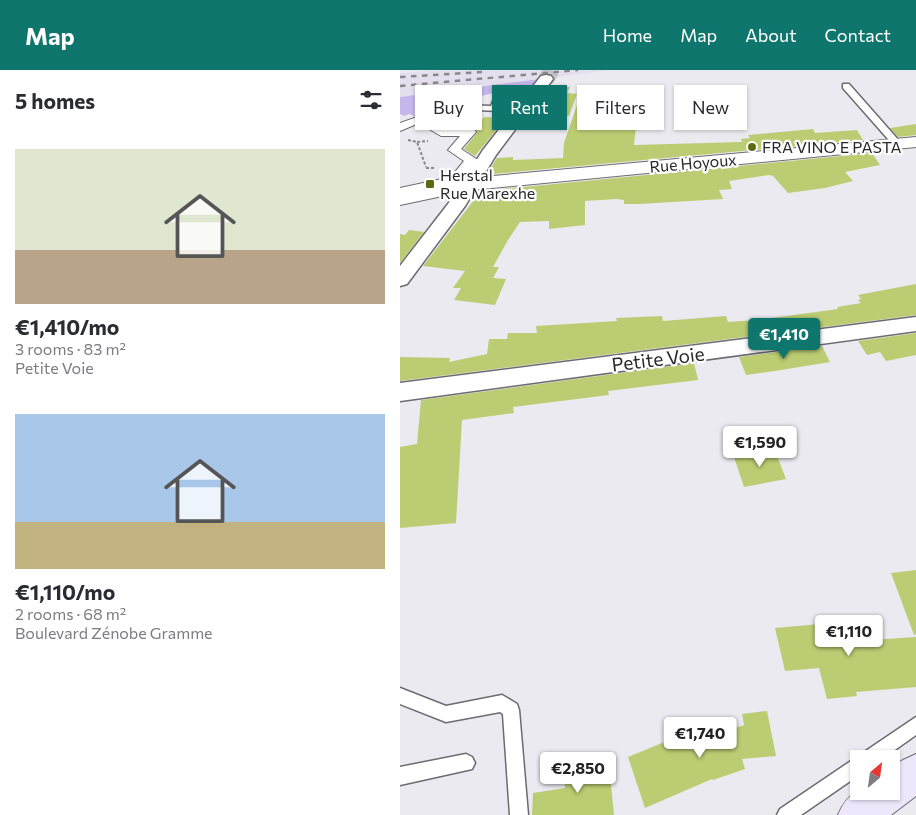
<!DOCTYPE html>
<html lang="en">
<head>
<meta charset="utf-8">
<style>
	:root { --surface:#fff; --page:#f2f2f3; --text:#2b2b33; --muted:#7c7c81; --accent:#0f766e }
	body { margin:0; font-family:Commissioner,sans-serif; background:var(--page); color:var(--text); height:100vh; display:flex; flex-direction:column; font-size:19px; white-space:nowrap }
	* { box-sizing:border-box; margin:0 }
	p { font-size:16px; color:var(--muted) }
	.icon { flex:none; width:28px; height:28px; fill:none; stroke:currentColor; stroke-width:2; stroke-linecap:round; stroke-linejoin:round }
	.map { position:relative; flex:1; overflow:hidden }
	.details { display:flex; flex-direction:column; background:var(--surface); width:400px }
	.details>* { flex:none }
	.banner { position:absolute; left:15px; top:15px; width:425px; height:45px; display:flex; gap:10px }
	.needle { width:32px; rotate:29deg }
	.fabs { position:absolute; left:450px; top:680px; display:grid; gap:10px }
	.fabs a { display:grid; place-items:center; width:50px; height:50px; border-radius:0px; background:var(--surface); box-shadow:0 1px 4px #0004; font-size:25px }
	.price { position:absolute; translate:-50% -42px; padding:0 11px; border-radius:5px; background:#fff; color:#222; font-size:16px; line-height:32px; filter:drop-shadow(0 1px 2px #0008) }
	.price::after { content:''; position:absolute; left:50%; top:30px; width:15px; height:11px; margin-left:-8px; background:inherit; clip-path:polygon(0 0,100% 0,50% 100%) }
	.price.current { background:var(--accent); color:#fff }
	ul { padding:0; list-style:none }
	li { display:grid; align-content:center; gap:10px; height:265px; padding:0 15px }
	li span { display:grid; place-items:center; height:155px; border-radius:0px; color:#555 }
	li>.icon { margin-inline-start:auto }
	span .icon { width:90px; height:90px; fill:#fffc; stroke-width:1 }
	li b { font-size:21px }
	h2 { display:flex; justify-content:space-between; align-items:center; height:60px; padding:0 15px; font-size:21px }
	.tag { padding:0 18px; border-radius:0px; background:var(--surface); box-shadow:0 1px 4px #0004; font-size:18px; line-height:45px }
	.tag.current { background:var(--accent); color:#fff }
	header { display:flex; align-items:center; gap:30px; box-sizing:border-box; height:70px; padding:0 25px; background:var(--accent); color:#fff }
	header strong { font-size:24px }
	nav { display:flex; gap:28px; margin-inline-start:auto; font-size:18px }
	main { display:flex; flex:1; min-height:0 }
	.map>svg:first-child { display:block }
	.built { fill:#e3dfed }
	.green { fill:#c5b7eb }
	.building { fill:#bccc73 }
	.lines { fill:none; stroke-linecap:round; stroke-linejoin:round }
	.minor-tunnel { stroke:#c4c3c8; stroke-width:16; stroke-dasharray:16 8; stroke-linecap:butt }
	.service-casing { stroke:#6d6b71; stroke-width:3 }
	.pedestrian-casing { stroke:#6d6b71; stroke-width:2 }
	.minor-casing { stroke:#6d6b71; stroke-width:3 }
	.tertiary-casing { stroke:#6d6b71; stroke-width:2 }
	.secondary-casing { stroke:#6d6b71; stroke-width:2 }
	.path { stroke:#89898d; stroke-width:2; stroke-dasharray:3 2; stroke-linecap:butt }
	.service { fill:#fff; fill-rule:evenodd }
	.pedestrian { fill:#fff; fill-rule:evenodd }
	.minor { fill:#fff; fill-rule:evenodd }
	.tertiary { fill:#fff; fill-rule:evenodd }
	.secondary { fill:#ede7fb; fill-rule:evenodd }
	.rail { stroke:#88888c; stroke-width:2.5; stroke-dasharray:5.5 5.5; stroke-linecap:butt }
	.poi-dot { fill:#5e6a12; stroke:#fff; stroke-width:2 }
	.labels { text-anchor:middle; stroke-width:4.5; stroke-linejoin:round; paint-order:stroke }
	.far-poi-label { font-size:16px; fill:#28282a; stroke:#fff; text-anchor:start }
	.far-street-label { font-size:16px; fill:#28282a; stroke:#fff }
	.street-label { font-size:19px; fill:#28282a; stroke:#fff }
</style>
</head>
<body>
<header>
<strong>Map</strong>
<nav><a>Home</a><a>Map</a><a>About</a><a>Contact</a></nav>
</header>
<main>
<section class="details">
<h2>5 homes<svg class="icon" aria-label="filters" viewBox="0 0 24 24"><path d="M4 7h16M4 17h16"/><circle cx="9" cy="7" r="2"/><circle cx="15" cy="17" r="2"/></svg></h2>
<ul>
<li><span style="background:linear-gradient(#dfe7d0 65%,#b9a48a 0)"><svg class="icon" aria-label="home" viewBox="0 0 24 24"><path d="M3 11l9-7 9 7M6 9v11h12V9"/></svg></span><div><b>€1,410/mo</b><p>3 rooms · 83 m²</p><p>Petite Voie</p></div></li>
<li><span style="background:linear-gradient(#a9c7e8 70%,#c2b280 0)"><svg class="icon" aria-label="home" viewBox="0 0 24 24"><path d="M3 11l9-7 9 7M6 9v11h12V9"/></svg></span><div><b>€1,110/mo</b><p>2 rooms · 68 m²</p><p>Boulevard Zénobe Gramme</p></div></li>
</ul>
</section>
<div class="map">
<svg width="516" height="745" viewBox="0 0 516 745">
	<rect width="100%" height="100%" fill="#ebeaf0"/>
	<!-- built -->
	<path class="built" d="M41,0H210L0,27V3Z"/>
	<!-- green -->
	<path class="green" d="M140,9C129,25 115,18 98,21C93,22 90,25 84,25L77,30L41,29L38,33L28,32L21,43L63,45L56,63H45L10,44L4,46L0,44V27Z"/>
	<!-- building -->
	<path class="building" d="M151,16L170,17L167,23L177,24L169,46L130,43Z
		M177,35L238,37L234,75L342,72L341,69L350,68L348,65L413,59L415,63L457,60L463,70L93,104L95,102L90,99L97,88L113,87V90L163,88L164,73Z
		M84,47L106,48L75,86L64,79L77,63L75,58Z
		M516,54V65L498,67L490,58Z
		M472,83L480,95L445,102L453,111L425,118L388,123L373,106L369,105L329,111L332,119L319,120L323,129L239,134H224V130L216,129L185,131V155L149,159V151L120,152L108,170L93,197H99L93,208L106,209L95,235L54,230L61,218H53L65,201L23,196L81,121Z
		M9,160L24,162L0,193V164L5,165Z
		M516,214V245L0,311V287L50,288L49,292L87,284L89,269H107L108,263H137L136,256L217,251L216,248L262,246L263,251L326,246L328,252L357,250L438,239L437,237L461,233L458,230L461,229L458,225Z
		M516,263V285L486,291L480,282L467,285L458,271Z
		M422,276L430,292L375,301L346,305L339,287Z
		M294,293L298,310L208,321L209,325L113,337L114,343L62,350L56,453L0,458V377L17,374L21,330Z
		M375,380L386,409L344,417L334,387Z
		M516,500V564L514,565L491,503Z
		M465,550L471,570L516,567V617L456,622L457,626L427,629L419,598L385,601L375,558Z
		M367,641L376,686L342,689L345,699L313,710L312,709L245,738L228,687L279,666L283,676L344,655L342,644Z
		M198,692V699L209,695L214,745H132L133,723L165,718L164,699Z"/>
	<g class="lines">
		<!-- minor-tunnel -->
		<path class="minor-tunnel" d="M146,9L152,0"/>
		<defs>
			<path id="service" d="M443,14H449L501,73V77H495L443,18Z
				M96,24L103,26L99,37L122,38L126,40L122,42L33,38L29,36L33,34L91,36Z
				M0,618L46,636L102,625L117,634L119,640L128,745H110L103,644L100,642L46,652L0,634Z
				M516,647V665L482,689H459V705L401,745H377L380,739Z
				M66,684L72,687L75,693L72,699L0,715V697Z"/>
			<path id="pedestrian" d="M68,42L74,45L69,59H74L76,62L61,79L78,90L76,93L60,113L0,126V118L51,107L64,91L48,80L60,66H41L19,53L0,61V53L20,46L47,59H51L59,43Z"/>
			<path id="minor" d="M146,5L151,6L153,9L96,85L65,136L7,214L0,216V196L48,134L83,80L141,6Z
				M516,247V261L0,331V313Z"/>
			<path id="tertiary" d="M516,67V77L71,120L0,135V123L71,108Z"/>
			<path id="secondary" d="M516,684V726L491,745H438C451,715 463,721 491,721V697L503,690Z"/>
		</defs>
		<!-- service casing -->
		<use href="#service" class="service-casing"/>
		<!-- pedestrian casing -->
		<use href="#pedestrian" class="pedestrian-casing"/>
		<!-- minor casing -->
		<use href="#minor" class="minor-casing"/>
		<!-- tertiary casing -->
		<use href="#tertiary" class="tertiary-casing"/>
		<!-- secondary casing -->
		<use href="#secondary" class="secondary-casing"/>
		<!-- path -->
		<path class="path" d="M8,70L17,72L26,97
			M17,72L28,71
			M26,98H35"/>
		<!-- service -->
		<use href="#service" class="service"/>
		<!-- pedestrian -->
		<use href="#pedestrian" class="pedestrian"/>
		<!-- minor -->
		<use href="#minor" class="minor"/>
		<!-- tertiary -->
		<use href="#tertiary" class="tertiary"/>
		<!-- secondary -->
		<use href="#secondary" class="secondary"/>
		<!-- rail -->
		<path class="rail" d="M0,7L82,2
			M0,16L178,0"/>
	</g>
	<!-- markers -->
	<g class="poi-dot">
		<circle cx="352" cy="77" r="5"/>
		<rect x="25" y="109" width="10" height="10" rx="2.5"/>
	</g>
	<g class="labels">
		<!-- far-poi labels -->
		<g class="far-poi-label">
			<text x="362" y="83">FRA VINO E PASTA</text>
			<text x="40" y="111">Herstal<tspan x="40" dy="18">Rue Marexhe</tspan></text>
		</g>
		<!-- far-street labels -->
		<g class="far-street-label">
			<text transform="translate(293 93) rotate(-5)" y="6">Rue Hoyoux</text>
		</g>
		<!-- street labels -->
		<g class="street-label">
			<text transform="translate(258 289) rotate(-7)" y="7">Petite Voie</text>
		</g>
	</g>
</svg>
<div class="fabs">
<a><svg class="needle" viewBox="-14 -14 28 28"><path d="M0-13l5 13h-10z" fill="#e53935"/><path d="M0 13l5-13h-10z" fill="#7c7c81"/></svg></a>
</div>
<b class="price current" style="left:384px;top:290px">€1,410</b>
<b class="price" style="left:360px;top:398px">€1,590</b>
<b class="price" style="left:449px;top:587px">€1,110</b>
<b class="price" style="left:300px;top:689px">€1,740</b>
<b class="price" style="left:178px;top:724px">€2,850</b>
<div class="banner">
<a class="tag">Buy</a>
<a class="tag current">Rent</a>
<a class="tag">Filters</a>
<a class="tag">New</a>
</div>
</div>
</main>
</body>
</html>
